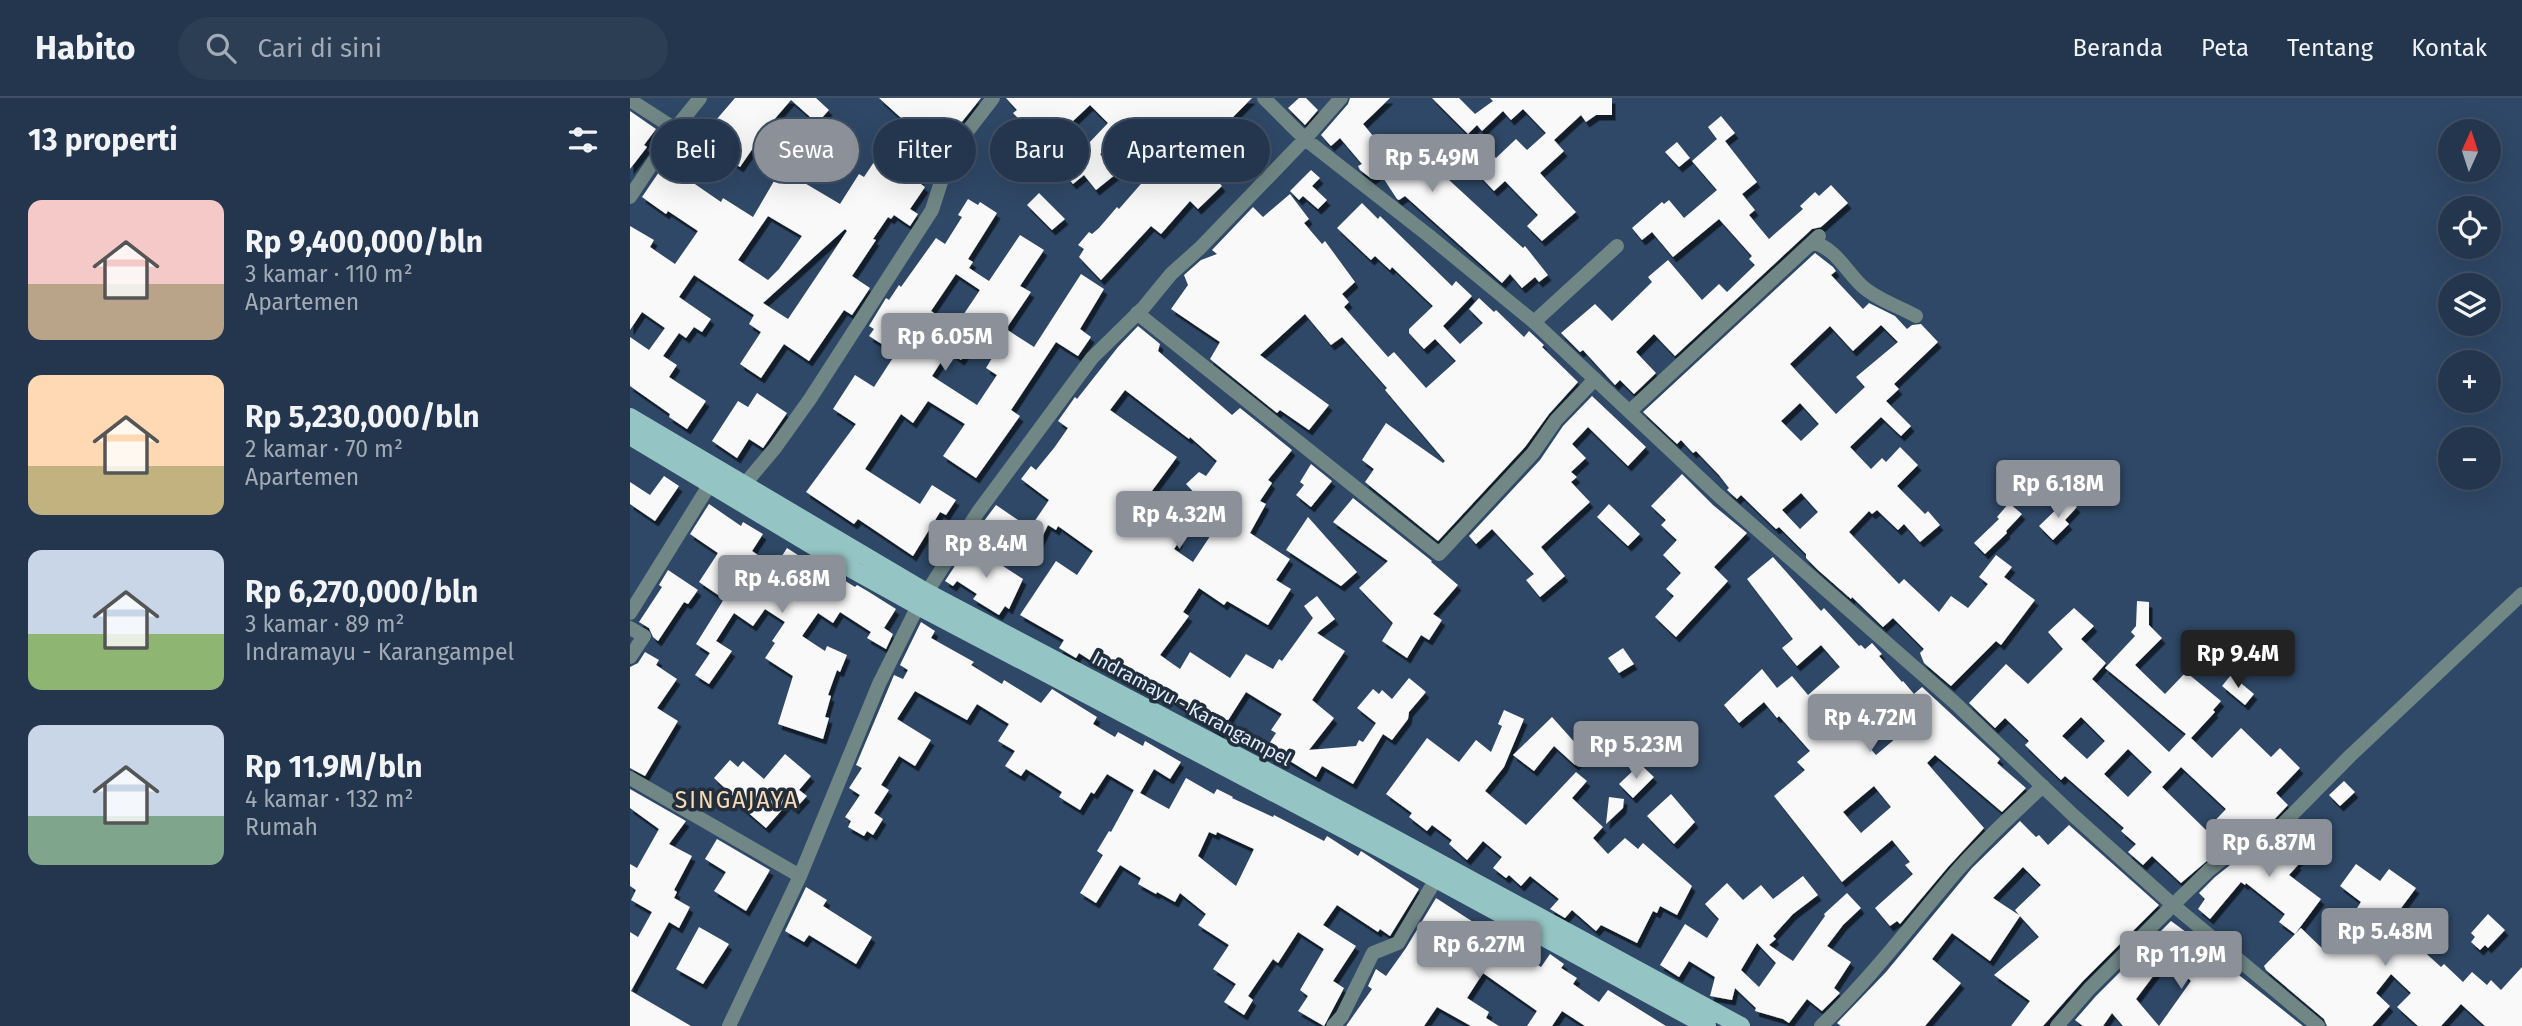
<!DOCTYPE html>
<html lang="id">
<head>
<meta charset="utf-8">
<style>
	:root { --surface:#23364d; --page:#2b3e54; --text:#f1f3f6; --muted:#a3abb6; --line:#405065; --accent:#8c9099 }
	body { margin:0; font-family:"Fira Sans",sans-serif; background:var(--page); color:var(--text); height:100vh; display:flex; flex-direction:column; font-size:26px; white-space:nowrap }
	* { box-sizing:border-box; margin:0 }
	p { font-size:23px; color:var(--muted) }
	.icon { flex:none; width:38px; height:38px; fill:none; stroke:currentColor; stroke-width:2; stroke-linecap:round; stroke-linejoin:round }
	.map { position:relative; flex:1; overflow:hidden }
	.side { display:flex; flex-direction:column; background:var(--surface); width:630px }
	.side>* { flex:none }
	.top-card { position:absolute; left:21px; top:21px; width:665px; height:63px; display:flex; gap:14px }
	.needle { width:46px; rotate:3deg }
	.tools { position:absolute; left:1808px; top:21px; display:grid; gap:14px }
	.tools a { display:grid; place-items:center; width:63px; height:63px; border-radius:50%; background:var(--surface); box-shadow:0 7px 28px #0002,0 0 0 2px var(--line); font-size:35px }
	.price { position:absolute; translate:-50% -60px; padding:0 16px; border-radius:7px; background:var(--accent); color:#fff; font-size:23px; line-height:46px; filter:drop-shadow(0 2px 4px #0008) }
	.price::after { content:''; position:absolute; left:50%; top:42px; width:21px; height:16px; margin-left:-10px; background:inherit; clip-path:polygon(0 0,100% 0,50% 100%) }
	.price.current { background:#222; color:#fff }
	ul { padding:0; list-style:none }
	li { display:flex; align-items:center; gap:21px; height:175px; padding:0 28px }
	li span { display:grid; place-items:center; flex:none; width:196px; height:140px; border-radius:14px; color:#555 }
	li>.icon { margin-inline-start:auto }
	span .icon { width:84px; height:84px; fill:#fffc; stroke-width:1 }
	li b { font-size:30px }
	h2 { display:flex; justify-content:space-between; align-items:center; height:84px; padding:0 28px; font-size:30px }
	.chip { padding:0 24px; border-radius:32px; background:var(--surface); box-shadow:0 7px 28px #0002,0 0 0 2px var(--line); font-size:24px; line-height:63px }
	.chip.current { background:var(--accent); color:#fff }
	header { display:flex; align-items:center; gap:42px; box-sizing:border-box; height:98px; padding:0 35px; background:var(--surface); border-bottom:2px solid var(--line) }
	header strong { font-size:33px }
	nav { display:flex; gap:38px; margin-inline-start:auto; font-size:24px }
	.search { width:490px; height:63px; background:var(--page); display:flex; align-items:center; gap:18px; box-sizing:border-box; padding:0 24px; border-radius:38px; color:var(--muted); font-size:26px }
	main { display:flex; flex:1; min-height:0 }
	.map>svg:first-child { display:block }
	.building { fill:#f9f9f9; fill-rule:evenodd; filter:url(#shadow) }
	.lines { fill:none; stroke-linecap:round; stroke-linejoin:round }
	.minor { stroke:#708786; stroke-width:14 }
	.primary { stroke:#94c5c4; stroke-width:18 }
	.labels { text-anchor:middle; stroke-width:7; stroke-linejoin:round; paint-order:stroke }
	.street-label { font-size:19px; fill:#e0edfc; stroke:#222e3c }
	.quarter-label { font-size:23px; letter-spacing:2px; fill:#f8dab4; stroke:#222e3c }
</style>
</head>
<body>
<header>
<strong>Habito</strong>
<div class="search"><svg class="icon" aria-label="search" viewBox="0 0 24 24"><circle cx="10" cy="10" r="6"/><path d="M15 15l6 6"/></svg>Cari di sini</div>
<nav><a>Beranda</a><a>Peta</a><a>Tentang</a><a>Kontak</a></nav>
</header>
<main>
<section class="side">
<h2>13 properti<svg class="icon" aria-label="filters" viewBox="0 0 24 24"><path d="M4 7h16M4 17h16"/><circle cx="9" cy="7" r="2"/><circle cx="15" cy="17" r="2"/></svg></h2>
<ul>
<li><span style="background:linear-gradient(#f6c9c9 60%,#b9a48a 0)"><svg class="icon" aria-label="home" viewBox="0 0 24 24"><path d="M3 11l9-7 9 7M6 9v11h12V9"/></svg></span><div><b>Rp 9,400,000/bln</b><p>3 kamar · 110 m²</p><p>Apartemen</p></div></li>
<li><span style="background:linear-gradient(#ffd9b3 65%,#c2b280 0)"><svg class="icon" aria-label="home" viewBox="0 0 24 24"><path d="M3 11l9-7 9 7M6 9v11h12V9"/></svg></span><div><b>Rp 5,230,000/bln</b><p>2 kamar · 70 m²</p><p>Apartemen</p></div></li>
<li><span style="background:linear-gradient(#c9d6e8 60%,#8fb573 0)"><svg class="icon" aria-label="home" viewBox="0 0 24 24"><path d="M3 11l9-7 9 7M6 9v11h12V9"/></svg></span><div><b>Rp 6,270,000/bln</b><p>3 kamar · 89 m²</p><p>Indramayu - Karangampel</p></div></li>
<li><span style="background:linear-gradient(#c9d6e8 65%,#7fa58c 0)"><svg class="icon" aria-label="home" viewBox="0 0 24 24"><path d="M3 11l9-7 9 7M6 9v11h12V9"/></svg></span><div><b>Rp 11.9M/bln</b><p>4 kamar · 132 m²</p><p>Rumah</p></div></li>
</ul>
</section>
<div class="map">
<svg width="1892" height="928" viewBox="0 0 1892 928">
	<defs>
		<filter id="shadow"><feDropShadow dx="3.5" dy="5.5" stdDeviation="0" flood-color="#0009"/></filter>
	</defs>
	<rect width="100%" height="100%" fill="#2f4867"/>
	<!-- building -->
	<path class="building" d="M105,0H186L199,12L187,25L161,2L136,31L110,69L81,49L59,82L91,104L93,100L123,119L151,71L210,106L229,76L234,79L252,52L269,63L290,37L249,0H351L290,76L293,78L288,84L295,89L280,111L288,116L280,128L264,117L261,121L258,119L243,141L246,142L222,178L240,190L222,217L214,212L179,263L154,246L131,280L110,266L131,234L119,226L124,217L64,177L49,199L81,221L72,234L64,229L56,240L49,235L33,258L47,267L39,279L76,303L57,331L39,319L40,316L0,288V239L19,252L35,230L12,214L0,232V128L24,142L20,149L45,166L68,133L38,113L36,116L12,99L46,49L57,57L78,28L80,29ZM138,118L172,138L149,171L138,182L108,162ZM215,131L217,133L158,221L133,205Z
		M376,0H622L582,40L600,58L581,76L592,88L568,111L560,103L531,136L521,128L471,182L449,159L454,151L448,147L459,134L462,136L469,130L487,109L489,111L524,71L490,37L470,56L486,76L466,92L454,77L443,86L429,69L457,47L478,25L460,7L425,40L407,22L399,31L383,15L387,12Z
		M669,0H676L688,12L675,27L658,10Z
		M720,0H760L733,26L755,52L777,38L785,50L790,47L806,70L893,150L895,148L918,177L909,184L905,179L892,190L880,176L872,185L775,98L769,102L767,101L750,75L742,81L730,72L728,68L732,66L710,40L701,48L691,37L718,6Z
		M802,0H829L845,16L863,3L860,0H982V17H966L956,24L951,17L924,42L934,53L910,75L946,114L912,143L897,128L908,117L875,83L864,93L845,73L863,57L866,60L886,41L897,52L916,35L893,11L881,22L873,13L852,33L847,27L838,36Z
		M0,13L26,31L14,47L17,49L0,71Z
		M1091,18L1105,35L1095,43L1127,84L1112,96L1125,112L1119,117L1139,141L1173,111L1170,108L1185,94L1189,98L1201,87L1218,105L1191,129L1182,131L1045,258L1024,236L1006,254L1026,275L1004,296L990,282L985,287L953,252L950,254L931,235L965,206L982,223L1022,184L1018,179L1038,162L1072,202L1089,186L1097,194L1125,167L1119,161L1122,158L1089,121L1043,159L1022,134L1012,142L1002,130L1032,104L1034,106L1039,102L1054,120L1087,92L1062,63L1087,41L1078,29Z
		M1047,44L1060,60L1049,69L1035,54Z
		M681,72L690,80L682,88L697,102L688,111L673,98L669,102L660,93Z
		M409,95L435,121L422,132L397,107Z
		M660,96L679,121L674,125L692,146L695,143L725,184L712,196L719,204L714,209L758,259L764,254L796,290L826,263L805,241L794,251L779,235V231L803,208L762,169L760,172L745,158L741,162L707,130L732,105L748,121L750,118L822,188L826,183L842,198L813,228L830,246L853,225L839,211L849,200L864,214L866,212L894,239L899,233L914,247L912,249L948,284L919,316L895,349L808,443L735,384L744,371L732,362L756,325L813,365L815,363L755,292L757,290L712,239L701,247L675,216L630,257L699,307L679,332L650,312L647,315L580,261L590,244L541,211L558,187L554,177L571,162L587,156L582,152L623,109L633,119Z
		M338,101L348,107L350,104L367,115L338,161L343,164L339,170L359,183L390,137L414,152L390,188L401,194L376,231L404,249L451,176L474,191L450,231L461,239L448,258L426,244L381,312L390,318L346,380L313,358L335,326L298,303L283,325L271,316L235,371L290,406L302,387L326,402L316,417L310,414L283,458L228,421L224,426L176,394L226,326L203,311L225,277L244,289L266,255L239,238L244,231L239,228L256,200L259,202L269,187L271,189L306,140L315,146L332,119L328,117ZM326,176L350,192L325,229L301,213ZM348,237L368,250L356,270L367,277L347,307L302,278L318,253L331,262Z
		M1185,155L1203,169L1206,173L1201,177L1233,211L1239,205L1265,218L1277,231L1282,227L1291,226L1308,244L1264,286L1269,291L1256,303L1281,328L1271,338L1251,319L1220,349L1241,371L1252,360L1256,364L1270,349L1288,367L1267,388L1295,416L1298,413L1310,427L1290,444L1274,426L1268,432L1247,412L1242,416L1239,413L1219,434L1269,486L1274,481L1309,514L1321,498L1338,510L1358,486L1349,479L1366,457L1382,469L1374,479L1405,502L1371,547L1366,543L1321,588L1294,565L1290,555L1294,551L1263,520L1253,529L1222,499L1221,501L1188,472L1176,460V456L1149,429L1146,431L1111,397L1107,401L1097,392L1099,390L1089,377L1066,353L1063,355L1051,342L1047,346L1013,314ZM1251,227L1268,244L1226,279L1235,289L1206,316L1160,266L1200,228L1223,253ZM1170,305L1189,326L1171,343L1151,323ZM1171,395L1188,414L1170,431L1152,412Z
		M508,228L530,246L528,253L602,317L610,310L662,352L638,382L642,385L630,403L636,406L620,435L660,461L646,482L661,491L638,527L597,503L594,507L569,490L553,514L559,518L530,557L550,571L560,554L600,580L616,556L643,571L649,561L652,563L683,520L674,508L687,498L705,521L687,535L715,553L682,602L704,620L679,652L726,648L729,642L733,644L746,625L727,610L743,591L749,596L752,592L762,601L779,580L796,594L779,614L778,621L762,642L753,636L723,686L692,668L686,679L637,649L646,635L641,632L652,616L616,594L590,635L539,600L541,597L514,581L513,583L471,558L466,566L449,555L446,560L429,550L434,542L390,517L426,463L447,477L463,453L428,428L426,432L418,427L404,456L348,431L366,407L400,430L419,402L391,381L401,368L406,372L424,350L438,330L428,323L445,299L447,301L488,249ZM495,292L559,341L560,339L587,363L576,378L569,374L556,386L572,403L578,397L596,414L563,464L544,451L550,442L545,439L555,425L542,416L545,412L536,406L504,436L496,428L547,359L480,312Z
		M127,295L157,315L133,350L119,341L107,360L82,343L108,303L118,309Z
		M962,298L1016,349L998,368L958,329L942,346L956,360L941,374L947,379L941,384L960,404L911,449L935,478L910,499L896,482L904,476L862,431L846,446L839,438L910,362L933,328Z
		M681,366L702,383L681,409L666,397L674,387L670,384Z
		M1052,376L1083,407L1117,435L1084,469L1098,483L1046,539L1025,519L1044,498L1036,491L1051,475L1033,457L1047,442L1031,427L1036,422L1021,408Z
		M34,378L49,388L25,423L0,406V384L20,397Z
		M723,400L802,463L801,464L828,487L803,516L812,522L799,542L791,537L777,560L752,543L763,525L729,490L758,463L703,424Z
		M1438,400L1447,409L1435,422L1439,426L1423,442L1409,428Z
		M1379,405L1392,416L1376,433L1377,435L1355,456L1344,445L1369,421L1367,419Z
		M79,406L111,428L113,424L133,436L122,453L145,469L157,450L174,461L166,474L188,488L198,472L225,489L227,487L239,494L266,511L254,530L263,536L256,551L237,540L241,534L210,514L203,525L188,515L172,538L195,553L197,548L217,557L210,574L207,572L198,597L201,598L195,619L199,620L193,641L148,626L163,578L135,560L145,545L142,543L155,524L135,511L123,528L104,515L86,543L102,553L79,586L65,577L80,555L66,546L94,501L69,484L88,455L60,436Z
		M979,406L1010,436L998,448L967,419Z
		M678,419L727,474L711,488L656,452Z
		M339,446L393,481L379,511L375,508L369,517L343,501L347,496L327,483L323,488L315,483Z
		M1143,459L1191,513L1194,510L1229,548L1231,547L1235,551L1242,545L1252,556L1249,558L1272,584L1273,583L1284,596L1292,589L1370,661L1367,665L1396,690L1372,714L1305,657L1297,665L1354,730L1318,769L1270,826L1267,823L1260,828L1245,810L1283,776L1275,767L1280,764L1262,742L1212,784L1144,698L1175,672L1167,664L1180,653L1149,618L1147,620L1134,604L1109,625L1094,607L1132,571L1147,590L1162,578L1178,597L1210,569L1191,547L1167,568L1152,550L1163,541L1117,481ZM1262,611L1279,629L1246,657L1229,638ZM1244,688L1261,709L1231,735L1213,714Z
		M38,472L68,492L58,506L54,504L28,543L23,539L19,530L9,524L32,489L29,487Z
		M1507,503L1519,504V527L1532,540L1505,567L1535,596L1556,574L1591,603L1583,612L1585,614L1561,640L1582,660L1611,630L1641,659L1650,650L1670,670L1646,695L1658,707L1639,727L1599,744L1551,785L1522,758L1513,767L1498,754L1506,746L1491,733L1494,730L1435,678L1431,682L1395,647L1399,643L1375,620L1365,630L1339,605L1376,566L1398,586L1433,551L1418,534L1444,510L1464,528L1451,541L1476,565L1462,581L1539,654L1556,636L1475,570L1505,538L1501,534L1506,528ZM1451,619L1475,643L1457,661L1432,638ZM1498,651L1522,674L1498,699L1474,676ZM1551,669L1596,711L1576,732L1532,689Z
		M291,524L305,533L301,540L344,564L341,567L372,586L374,582L411,605L422,591L467,619L463,626L485,639L488,634L513,648L515,643L551,664L540,681L524,671L510,695L539,711L556,680L584,696L587,691L603,699L602,700L643,719L644,717L694,743L697,738L728,758L731,753L789,791L760,838L750,831L748,834L707,807L693,827L726,848L703,883L714,890L694,928L668,913L678,898L670,892L694,851L668,834L648,865L643,861L618,898L623,902L614,917L594,904L606,886L583,871L599,847L568,827L576,816L550,795L545,804L527,794L526,796L508,786L511,780L490,767L466,805L450,795L473,757L467,753L479,733L481,734L504,692L477,676L464,696L461,694L450,712L429,699L432,694L396,671L391,678L375,668L385,653L368,643L379,626L347,606L337,622L285,593L267,621L301,642L285,668L269,658L251,687L259,692L244,715L253,721L243,737L237,733L234,738L218,729L221,723L215,719L230,697L219,690L232,670L226,667L264,577L273,581L278,572L270,567ZM579,734L586,737L587,734L624,751L606,788L568,758Z
		M993,550L1004,566L989,575L978,560Z
		M15,554L29,562L26,567L47,581L27,610L48,623L15,678L0,670V569L8,565Z
		M1601,577L1624,596L1615,607L1592,588Z
		M874,612L894,621L874,669L855,693L896,727L946,674L957,683L942,700L973,729L963,740L978,756L995,740L1008,751L1013,745L1062,788L1047,817L1030,808L1027,815L1023,813L1007,845L971,827L966,833L942,812L935,820L920,811L929,801L900,778L891,788L879,777L876,780L863,770L872,759L853,743L837,762L819,746L822,742L802,727L797,733L779,719L782,715L756,696L797,640L829,664L846,642L861,654L872,628L868,626Z
		M922,619L956,657L945,667L924,648L904,673L883,657Z
		M155,656L181,678L169,692L177,698L165,711L158,705L136,730L108,706L110,704L84,680L100,662L108,669L113,663L134,681Z
		M1010,666L1024,679L1003,700L989,686Z
		M1714,683L1725,694L1710,708L1699,697Z
		M0,691L56,723L39,746L62,758L44,792L47,794L44,800L60,809L49,830L39,824L1,893L61,928H0V834L8,839L22,814L1,802L6,792L0,788V766L7,770L29,731L0,710Z
		M1041,696L1065,724L1044,746L1017,718Z
		M979,699L994,701L993,710L976,726Z
		M1390,723L1406,739L1409,737L1418,747L1439,727L1529,807L1452,884L1413,928H1381L1400,903L1364,877L1409,839L1390,818L1360,863L1322,835L1302,861L1331,885L1295,928H1211L1207,925L1256,874L1342,770ZM1393,769L1411,787L1385,812L1389,817L1363,800Z
		M1669,723L1688,744L1666,765L1668,767L1659,777L1691,801L1665,836L1649,824L1655,816L1616,785L1615,787L1611,784L1580,821L1568,811L1575,801L1569,795L1585,779L1610,759L1648,744Z
		M87,741L140,772L116,813L84,793L96,774L75,761Z
		M1726,766L1750,783L1759,771L1786,790L1760,825L1788,851L1789,849L1811,869L1814,866L1833,884L1842,874L1857,887L1861,882L1871,892L1892,869V928H1855L1831,906L1811,928H1788L1767,909L1781,895L1761,876L1746,895L1760,908L1742,928H1697L1694,921L1636,872L1634,868L1671,830L1697,855L1731,804L1710,788Z
		M1173,778L1188,797L1163,816L1143,838L1146,841L1139,847L1163,863L1195,818L1194,816L1217,795L1231,810L1213,827L1197,848L1221,864L1204,890L1210,895L1192,913L1177,901L1159,925L1153,921L1125,913L1126,910L1105,890L1102,902L1080,898L1085,879L1059,863L1049,879L1030,867L1055,826L1077,840L1089,821L1075,806L1097,785L1113,802L1131,787L1143,801ZM1127,845L1146,865L1129,889L1111,872Z
		M176,789L197,802L193,808L242,839L226,866L179,837L174,844L155,833Z
		M806,800L854,831L859,823L879,833L872,844L911,869L920,856L934,866L931,870L947,880L943,886L969,904L978,892L1036,928H955L932,913L922,928H897L907,913L853,875L837,900L859,914L856,920L869,928H841L807,909L794,928H716L742,891L738,888L746,871L756,878L776,850Z
		M1858,816L1875,832L1858,850L1855,847L1850,852L1841,844L1845,839L1841,835Z
		M1541,823L1556,834L1552,840L1572,856L1576,851L1673,928H1493L1482,915L1473,928H1453L1445,922L1466,898ZM1536,861L1561,883L1529,928L1506,901Z
		M69,829L99,846L73,886L46,871Z"/>
	<g class="lines">
		<!-- minor -->
		<path class="minor" d="M634,0L675,41L711,0
			M0,2L45,31
			M0,99L45,31L70,0
			M1183,144C1207,152 1215,172 1232,188C1246,201 1270,209 1286,218
			M507,215L809,456L903,355L926,322L965,281
			M904,224L987,148
			M1000,313L1189,138
			M108,394L145,350L180,301L302,112L320,56L363,0
			M0,515L80,386
			M0,530L14,538L0,559
			M0,680L170,778
			M99,928L170,778L249,586L288,508L348,414L462,260L514,209L541,176L570,150L675,41L798,137L904,224L1088,397L1324,604L1444,718L1543,807L1579,772L1605,751L1644,735L1720,658L1892,496
			M703,928L712,918L743,855L768,845L806,781
			M1191,928C1240,881 1281,827 1325,775C1352,744 1383,716 1413,688
			M1427,928L1459,891L1543,807L1688,928"/>
		<!-- primary -->
		<path class="primary" d="M0,319L296,494L758,737L1111,928
			M0,338L225,473L288,508L753,752L1077,928"/>
	</g>
	<g class="labels">
		<!-- street labels -->
		<g class="street-label">
			<text transform="translate(562 610) rotate(28)" y="7">Indramayu - Karangampel</text>
		</g>
		<!-- quarter labels -->
		<g class="quarter-label">
			<text x="107" y="710">SINGAJAYA</text>
		</g>
	</g>
</svg>
<div class="tools">
<a><svg class="needle" viewBox="-14 -14 28 28"><path d="M0-13l5 13h-10z" fill="#e53935"/><path d="M0 13l5-13h-10z" fill="#a3abb6"/></svg></a>
<a><svg class="icon" aria-label="locate" viewBox="0 0 24 24"><circle cx="12" cy="12" r="6"/><path d="M12 2v4M12 18v4M2 12h4M18 12h4"/></svg></a>
<a><svg class="icon" aria-label="layers" viewBox="0 0 24 24"><path d="M12 4l9 5-9 5-9-5zM3 14l9 5 9-5"/></svg></a>
<a>+</a>
<a>−</a>
</div>
<b class="price" style="left:802px;top:96px">Rp 5.49M</b>
<b class="price" style="left:315px;top:275px">Rp 6.05M</b>
<b class="price" style="left:1428px;top:422px">Rp 6.18M</b>
<b class="price" style="left:549px;top:453px">Rp 4.32M</b>
<b class="price" style="left:356px;top:482px">Rp 8.4M</b>
<b class="price" style="left:152px;top:517px">Rp 4.68M</b>
<b class="price current" style="left:1608px;top:592px">Rp 9.4M</b>
<b class="price" style="left:1240px;top:656px">Rp 4.72M</b>
<b class="price" style="left:1006px;top:683px">Rp 5.23M</b>
<b class="price" style="left:1639px;top:781px">Rp 6.87M</b>
<b class="price" style="left:1755px;top:870px">Rp 5.48M</b>
<b class="price" style="left:849px;top:883px">Rp 6.27M</b>
<b class="price" style="left:1551px;top:893px">Rp 11.9M</b>
<div class="top-card">
<a class="chip">Beli</a>
<a class="chip current">Sewa</a>
<a class="chip">Filter</a>
<a class="chip">Baru</a>
<a class="chip">Apartemen</a>
</div>
</div>
</main>
</body>
</html>
